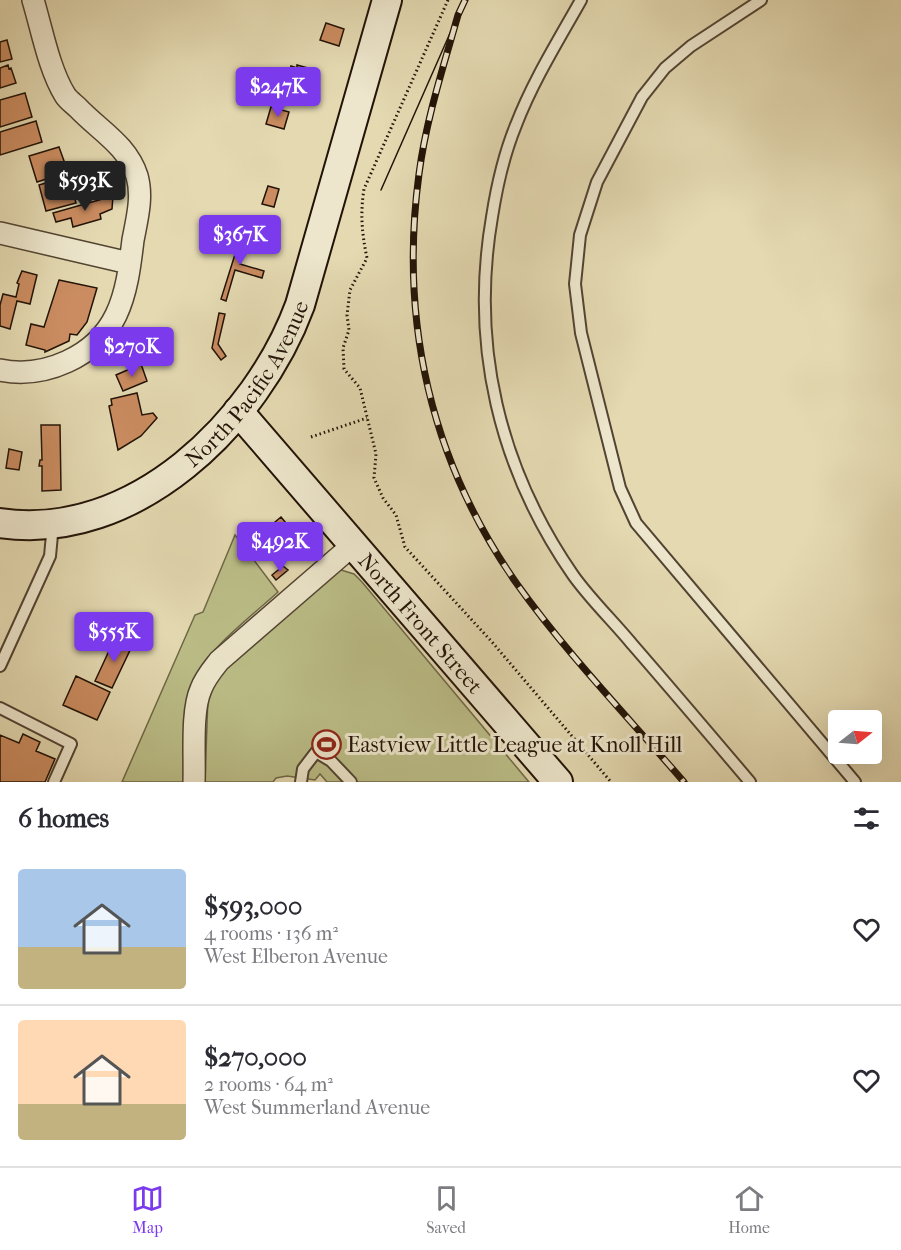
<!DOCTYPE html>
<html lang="en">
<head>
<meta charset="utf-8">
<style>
	:root { --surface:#fff; --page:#f7f7f7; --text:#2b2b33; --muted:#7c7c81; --line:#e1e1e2; --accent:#7c3aed }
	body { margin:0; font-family:"IM FELL French Canon",serif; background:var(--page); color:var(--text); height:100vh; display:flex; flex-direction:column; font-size:22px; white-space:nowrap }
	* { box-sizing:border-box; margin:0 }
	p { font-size:20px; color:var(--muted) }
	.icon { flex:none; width:33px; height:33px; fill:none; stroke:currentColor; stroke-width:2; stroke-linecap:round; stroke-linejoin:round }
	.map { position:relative; height:782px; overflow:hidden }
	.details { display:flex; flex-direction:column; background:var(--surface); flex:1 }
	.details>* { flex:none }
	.needle { width:39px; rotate:73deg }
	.fabs { position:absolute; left:828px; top:710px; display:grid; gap:12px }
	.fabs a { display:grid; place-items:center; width:54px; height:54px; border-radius:6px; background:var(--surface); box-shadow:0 6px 24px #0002; font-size:30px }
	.price { position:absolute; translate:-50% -51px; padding:0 14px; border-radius:6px; background:var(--accent); color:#fff; font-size:20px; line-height:39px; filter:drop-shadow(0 2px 3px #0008) }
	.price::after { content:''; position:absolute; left:50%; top:36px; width:18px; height:14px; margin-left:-9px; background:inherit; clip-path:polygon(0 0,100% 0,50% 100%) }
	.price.current { background:#222; color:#fff }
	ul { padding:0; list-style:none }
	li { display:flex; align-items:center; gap:18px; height:150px; padding:0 18px }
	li+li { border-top:2px solid var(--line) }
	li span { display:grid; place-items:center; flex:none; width:168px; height:120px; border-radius:6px; color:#555 }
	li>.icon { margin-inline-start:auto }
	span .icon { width:72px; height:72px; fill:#fffc; stroke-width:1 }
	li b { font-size:26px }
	h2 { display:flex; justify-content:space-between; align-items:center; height:72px; padding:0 18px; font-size:26px }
	.menu { display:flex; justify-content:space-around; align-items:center; height:84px; border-top:2px solid var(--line); background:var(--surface); font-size:16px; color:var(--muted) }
	.menu a { display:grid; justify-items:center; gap:3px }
	.menu .current { color:var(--accent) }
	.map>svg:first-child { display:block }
	.green { fill:#bbbd87; stroke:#6e6847; stroke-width:1.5 }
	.building { fill:#ca8c60; stroke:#221307; stroke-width:1.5 }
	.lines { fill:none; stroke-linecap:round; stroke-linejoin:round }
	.lane-casing { stroke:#524432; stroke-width:14 }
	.street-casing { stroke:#524432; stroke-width:24 }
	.secondary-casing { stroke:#221307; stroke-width:32 }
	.path { stroke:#221307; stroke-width:3; stroke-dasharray:1.5 3; stroke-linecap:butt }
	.lane { stroke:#ede6cc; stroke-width:10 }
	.street { stroke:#ede6cc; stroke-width:21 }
	.secondary { stroke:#ede6cc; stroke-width:28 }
	.tram { stroke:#221307; stroke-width:1.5 }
	.rail-casing { stroke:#221307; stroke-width:7 }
	.rail { stroke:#ede6cc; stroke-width:4.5; stroke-dasharray:14; stroke-linecap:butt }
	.labels { text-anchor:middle; stroke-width:6; stroke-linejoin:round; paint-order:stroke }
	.street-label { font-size:22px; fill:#221307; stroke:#ede6cc }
	.poi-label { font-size:22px; fill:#221307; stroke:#ede6cc; text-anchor:start }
</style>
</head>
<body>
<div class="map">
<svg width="901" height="782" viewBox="0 0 901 782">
	<rect width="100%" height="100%" fill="#e4d9b1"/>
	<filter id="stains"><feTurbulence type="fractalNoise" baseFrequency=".00333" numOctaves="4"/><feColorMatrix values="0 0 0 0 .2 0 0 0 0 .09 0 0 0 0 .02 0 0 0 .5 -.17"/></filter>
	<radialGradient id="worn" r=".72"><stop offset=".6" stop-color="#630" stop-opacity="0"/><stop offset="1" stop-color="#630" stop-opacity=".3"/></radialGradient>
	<!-- green -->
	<path class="green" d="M235,535L278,592C254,614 209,648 195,677C183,700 186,755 186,782H122L195,615L203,612Z
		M341,570L354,574L362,582L529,782H327L320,774L315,780L287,776L276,778L273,782H205L208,696L215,677L328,574Z"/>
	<!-- building -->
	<path class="building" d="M326,23L344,29L339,46L320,40Z
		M7,40L12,59L0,62V42Z
		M8,65L9,69L11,68L16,83L0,88V68Z
		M297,65L319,71L314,86L288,79L291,66L297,68Z
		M25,93L32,117L0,127V100Z
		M271,107L289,112L284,129L266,124Z
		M36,121L42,142L0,155V132Z
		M59,147L68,172L37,182L29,156Z
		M69,176L76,203L46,211L39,185Z
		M268,186L279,189L274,207L262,204Z
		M113,196L112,209L100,214L101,219L73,227L71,218L56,222L53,213Z
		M242,232L249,234L240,264L264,271L262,278L235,270L226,301L221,299Z
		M22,271L37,275L30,304L17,301L10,329L0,326V305L3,294L16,297L19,284L17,283Z
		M59,280L97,288L87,322L77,335L70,334L69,341L45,352V350L26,345L31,324L44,327Z
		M219,313L225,314L218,344L226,356L221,360L212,348Z
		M141,364L147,381L123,391L116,375Z
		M137,393L142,415L153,413L157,418L141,436L118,450L109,406L112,405L111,399Z
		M41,425H60L61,490L42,491V466H39L40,460H42Z
		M9,449L22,452L19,470L6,468Z
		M281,517L295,534L271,554L257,537Z
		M283,566L288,570L276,580L272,575Z
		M115,638L132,646L112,688L95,681Z
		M76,676L110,692L97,720L63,705Z
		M23,734L40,742L36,751L55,759L45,782H0V735L19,743Z"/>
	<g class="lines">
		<defs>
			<path id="lane" d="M581,0C558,41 533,81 516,125C504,154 497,185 492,217C470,345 499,468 573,575C590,599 613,621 632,644C672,690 711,736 750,782
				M761,0L691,46L665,68L642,97L597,182L580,235L575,284L581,333L620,488L636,523L855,782
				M0,666L50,556L53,524
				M0,708L71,744L54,782
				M301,782L303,769L316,752L331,761L351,782"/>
			<path id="street" d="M0,233L129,263
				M0,370C44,379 96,357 116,315C127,292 130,265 133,240C137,219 143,197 137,176C127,145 100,131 78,108C74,104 68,100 65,95C49,69 42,30 33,0
				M194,782C195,756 191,711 201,689C205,678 212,670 219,661L353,545"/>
			<g id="secondary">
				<path id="s1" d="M238,411L558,782"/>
				<path id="s2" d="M0,523C134,543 257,422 300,305L387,0"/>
			</g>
		</defs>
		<!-- lane casing -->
		<use href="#lane" class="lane-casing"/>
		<!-- street casing -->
		<use href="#street" class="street-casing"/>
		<!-- secondary casing -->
		<use href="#secondary" class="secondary-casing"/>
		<!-- path -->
		<path class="path" d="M448,0L364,189C360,214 362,234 367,258L350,290L347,315L349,330L343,348L344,369L360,388L376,454L374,478L383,498L396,515L405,547L492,642L611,782
			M311,437L367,418"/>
		<!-- lane -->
		<use href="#lane" class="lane"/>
		<!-- street -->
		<use href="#street" class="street"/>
		<!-- secondary -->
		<use href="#secondary" class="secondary"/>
		<!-- tram -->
		<path class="tram" d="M381,190L458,15"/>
		<defs>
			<path id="rail" d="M465,0L458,15C443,68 426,120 419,174C399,322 431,462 517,584C567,654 628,717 684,782"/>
		</defs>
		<!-- rail casing -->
		<use href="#rail" class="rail-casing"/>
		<!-- rail -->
		<use href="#rail" class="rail"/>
	</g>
	<!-- icons -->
	<defs>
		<symbol id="stadium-ring" viewBox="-11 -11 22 22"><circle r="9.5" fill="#ede6cc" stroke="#8f2418" stroke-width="1.5"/><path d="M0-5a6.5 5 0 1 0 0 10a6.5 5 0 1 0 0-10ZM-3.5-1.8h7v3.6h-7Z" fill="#8f2418"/></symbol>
	</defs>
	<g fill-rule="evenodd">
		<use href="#stadium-ring" x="310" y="728" width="33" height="33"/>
	</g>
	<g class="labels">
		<!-- street labels -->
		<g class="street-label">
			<text dy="8" stroke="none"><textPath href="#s2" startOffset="303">North Pacific Avenue</textPath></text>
			<text dy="8" stroke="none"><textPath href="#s1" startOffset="280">North Front Street</textPath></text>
		</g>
		<!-- poi labels -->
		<g class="poi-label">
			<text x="347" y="752">Eastview Little League at Knoll Hill</text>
		</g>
	</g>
	<rect width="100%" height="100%" filter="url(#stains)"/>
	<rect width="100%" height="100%" fill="url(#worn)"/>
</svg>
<div class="fabs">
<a><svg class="needle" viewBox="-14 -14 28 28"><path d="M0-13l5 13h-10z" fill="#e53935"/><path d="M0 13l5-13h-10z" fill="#7c7c81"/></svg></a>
</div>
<b class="price" style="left:278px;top:118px">$247K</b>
<b class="price current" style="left:85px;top:212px">$593K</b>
<b class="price" style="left:240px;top:266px">$367K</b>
<b class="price" style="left:132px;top:378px">$270K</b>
<b class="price" style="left:280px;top:573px">$492K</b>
<b class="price" style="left:114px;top:663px">$555K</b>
</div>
<section class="details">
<h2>6 homes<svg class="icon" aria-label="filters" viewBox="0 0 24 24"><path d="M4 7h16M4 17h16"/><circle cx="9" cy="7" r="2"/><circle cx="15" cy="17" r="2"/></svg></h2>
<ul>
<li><span style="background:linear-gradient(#a9c7e8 65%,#c2b280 0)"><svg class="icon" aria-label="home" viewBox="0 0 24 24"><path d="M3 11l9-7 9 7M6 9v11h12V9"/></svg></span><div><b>$593,000</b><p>4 rooms · 136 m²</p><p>West Elberon Avenue</p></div><svg class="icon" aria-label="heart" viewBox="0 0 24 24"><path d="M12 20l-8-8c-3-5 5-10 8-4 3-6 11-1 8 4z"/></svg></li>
<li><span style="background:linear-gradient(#ffd9b3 70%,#c2b280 0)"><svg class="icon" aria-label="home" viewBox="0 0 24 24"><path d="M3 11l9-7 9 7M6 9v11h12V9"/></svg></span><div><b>$270,000</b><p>2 rooms · 64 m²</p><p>West Summerland Avenue</p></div><svg class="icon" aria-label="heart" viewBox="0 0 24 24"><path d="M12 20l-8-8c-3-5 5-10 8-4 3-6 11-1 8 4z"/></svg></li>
</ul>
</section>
<nav class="menu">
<a class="current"><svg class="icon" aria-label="map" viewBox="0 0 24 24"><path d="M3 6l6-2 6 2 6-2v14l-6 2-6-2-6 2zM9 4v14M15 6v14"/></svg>Map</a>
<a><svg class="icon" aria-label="saved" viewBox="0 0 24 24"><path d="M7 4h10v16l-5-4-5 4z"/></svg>Saved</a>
<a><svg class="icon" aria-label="home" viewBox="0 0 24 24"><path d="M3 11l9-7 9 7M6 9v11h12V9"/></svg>Home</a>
</nav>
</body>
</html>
